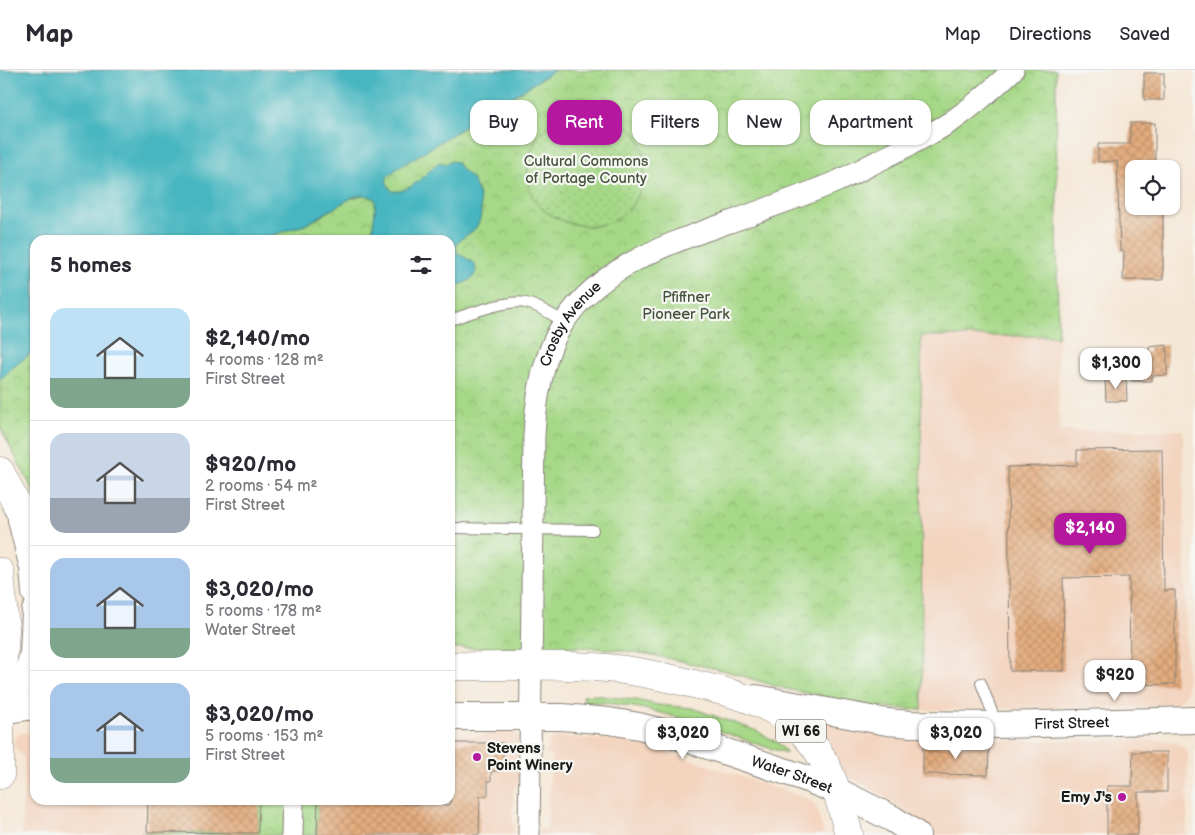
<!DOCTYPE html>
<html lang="en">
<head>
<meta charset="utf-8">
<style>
	:root { --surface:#fff; --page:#f2f2f3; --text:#2b2b33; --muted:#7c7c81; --line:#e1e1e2; --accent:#b5179e }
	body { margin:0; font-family:"Balsamiq Sans",sans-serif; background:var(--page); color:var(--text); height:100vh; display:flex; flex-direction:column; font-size:19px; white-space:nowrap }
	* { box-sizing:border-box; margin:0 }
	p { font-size:16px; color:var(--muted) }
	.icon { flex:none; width:28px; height:28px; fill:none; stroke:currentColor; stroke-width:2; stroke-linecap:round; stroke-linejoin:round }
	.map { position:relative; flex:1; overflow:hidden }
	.sheet { position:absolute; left:30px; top:165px; width:425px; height:570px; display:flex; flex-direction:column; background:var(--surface); border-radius:15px; box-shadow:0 1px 4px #0004 }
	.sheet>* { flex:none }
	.top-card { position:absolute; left:470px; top:30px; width:475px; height:45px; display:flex; gap:10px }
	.controls { position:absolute; left:1125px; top:90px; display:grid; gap:10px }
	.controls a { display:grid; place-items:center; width:55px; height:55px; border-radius:10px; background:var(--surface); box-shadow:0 1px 4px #0004; font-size:25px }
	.price { position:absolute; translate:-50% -42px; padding:0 11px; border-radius:10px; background:#fff; color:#222; font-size:16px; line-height:32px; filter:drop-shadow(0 1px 2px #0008) }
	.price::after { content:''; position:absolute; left:50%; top:30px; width:15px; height:11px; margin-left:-8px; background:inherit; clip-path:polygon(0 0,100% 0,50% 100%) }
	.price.on { background:var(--accent); color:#fff }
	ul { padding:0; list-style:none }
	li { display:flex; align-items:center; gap:15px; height:125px; padding:0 20px }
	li+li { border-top:1px solid var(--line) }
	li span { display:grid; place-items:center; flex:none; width:140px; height:100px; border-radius:15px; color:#555 }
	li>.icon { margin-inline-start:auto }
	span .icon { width:60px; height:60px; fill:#fffc; stroke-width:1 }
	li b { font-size:21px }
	h2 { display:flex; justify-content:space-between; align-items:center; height:60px; padding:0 20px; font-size:21px }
	.tag { padding:0 18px; border-radius:15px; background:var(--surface); box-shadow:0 1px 4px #0004; font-size:18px; line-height:45px }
	.tag.on { background:var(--accent); color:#fff }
	header { display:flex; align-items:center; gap:30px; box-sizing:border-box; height:70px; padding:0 25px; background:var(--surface); border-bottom:1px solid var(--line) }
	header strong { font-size:24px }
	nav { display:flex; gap:28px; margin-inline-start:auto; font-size:18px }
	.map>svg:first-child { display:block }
	.built { fill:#f3d4bf }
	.grass { fill:#a6d887; stroke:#617a52 }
	.park { fill:url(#park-crowns); stroke:#617a52 }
	.garden { fill:url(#garden-dots); stroke:#617a52 }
	.water { fill:#47b6c0; stroke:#32696e }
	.building { fill:url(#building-cross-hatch) }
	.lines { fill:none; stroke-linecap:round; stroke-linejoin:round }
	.service-casing { stroke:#888278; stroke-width:12 }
	.minor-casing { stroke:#888278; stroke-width:23 }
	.tertiary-casing { stroke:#888278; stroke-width:28 }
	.primary-casing { stroke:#888278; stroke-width:29 }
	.service { stroke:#fff; stroke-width:10 }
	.minor { stroke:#fff; stroke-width:21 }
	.tertiary { stroke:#fff; stroke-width:26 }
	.primary { stroke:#fff; stroke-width:28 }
	.poi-dot { fill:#b5179e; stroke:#f6f6f2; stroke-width:2 }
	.labels { text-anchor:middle; stroke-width:4.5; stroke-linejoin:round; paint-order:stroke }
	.shield { fill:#f6f6f2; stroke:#5d5d5c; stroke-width:1 }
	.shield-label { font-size:14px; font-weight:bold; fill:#1c1c1c }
	.park-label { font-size:15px; fill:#45543c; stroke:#f6f6f2 }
	.street-label { font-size:15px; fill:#1c1c1c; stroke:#f6f6f2 }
	.poi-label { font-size:15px; font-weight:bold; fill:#1c1c1c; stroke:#f6f6f2; text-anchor:start }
</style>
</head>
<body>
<header>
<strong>Map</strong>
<nav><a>Map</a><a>Directions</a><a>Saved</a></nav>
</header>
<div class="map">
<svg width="1195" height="765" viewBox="0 0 1195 765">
	<defs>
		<pattern id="park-crowns" width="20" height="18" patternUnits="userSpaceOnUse" patternTransform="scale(1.25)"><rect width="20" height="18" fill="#a6d887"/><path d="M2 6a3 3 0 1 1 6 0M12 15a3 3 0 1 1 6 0" fill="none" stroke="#8eb974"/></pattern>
		<pattern id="garden-dots" width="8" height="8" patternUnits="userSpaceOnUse" patternTransform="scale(1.25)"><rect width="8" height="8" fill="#a6d887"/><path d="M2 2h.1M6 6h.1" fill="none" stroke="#8eb974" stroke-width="1.8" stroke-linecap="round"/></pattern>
		<pattern id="building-cross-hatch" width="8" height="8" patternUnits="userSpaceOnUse" patternTransform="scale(1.25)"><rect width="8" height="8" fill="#e3ac7e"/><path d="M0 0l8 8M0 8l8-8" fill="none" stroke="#c2936c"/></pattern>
	</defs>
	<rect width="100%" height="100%" fill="#f6f6f2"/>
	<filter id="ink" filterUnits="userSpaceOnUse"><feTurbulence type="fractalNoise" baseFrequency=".02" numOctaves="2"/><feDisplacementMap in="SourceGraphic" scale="10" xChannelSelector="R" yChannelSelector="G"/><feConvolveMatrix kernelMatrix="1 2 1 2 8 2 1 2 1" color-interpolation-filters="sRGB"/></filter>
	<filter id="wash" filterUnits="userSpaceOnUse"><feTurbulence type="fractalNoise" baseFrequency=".0096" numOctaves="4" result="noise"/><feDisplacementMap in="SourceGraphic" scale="20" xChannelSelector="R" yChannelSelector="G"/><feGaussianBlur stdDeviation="1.12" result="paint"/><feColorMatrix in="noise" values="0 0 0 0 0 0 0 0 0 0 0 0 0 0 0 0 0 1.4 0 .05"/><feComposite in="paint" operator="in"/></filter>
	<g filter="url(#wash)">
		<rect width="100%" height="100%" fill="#f5e7d5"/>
		<!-- built -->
		<path class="built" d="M921,265L1058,266L1059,361L1183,360L1187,621L1183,628L1176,633L1147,637L922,640Z
			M788,642L870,663L886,668L913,670L1020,671L1161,670L1175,673L1184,677L1188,684L1187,765H935L884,726L841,702Z
			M506,658L514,661L518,666L521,689L520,709L513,720V765H22L24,688L13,675L15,668L20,663H35V730H450V666H480L497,660Z
			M555,667L634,671L809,729L815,734L824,765H537V760L547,759L552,686L547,683L549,672Z"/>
		<!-- grass -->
		<path class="grass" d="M593,625L636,630L658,635L692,638L757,661L778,673L787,683L772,679C712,659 648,632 584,632L583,626Z"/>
		<!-- park -->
		<path class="park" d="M555,0H1056L1058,266H921L922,640L876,637L829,628L782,618L726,601L648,584L589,577L450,578V170H257L305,155L322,146L344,131L362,125L398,98Z
			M35,280V425L0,357V310L12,298Z
			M259,730H318L317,765H333H141V762L258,763Z"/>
		<!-- garden -->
		<path class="garden" d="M583,42C602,43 622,48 635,63C640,70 643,79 644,88C648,121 629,153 594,156C573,157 545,147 534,129C528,120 528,109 528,99C531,65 549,45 583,42Z"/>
		<!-- water -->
		<path class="water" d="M0,0H555L398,98C387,106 382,108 392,121C410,124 426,103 439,92L446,94L449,91L457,92C460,100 466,102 472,109C478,118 481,132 481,142C480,169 453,163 456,182L475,194C480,211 461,213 450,219V170H372C372,156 376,143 375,129C368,124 361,125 353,127L305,155L257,170H35V280L12,298L0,310Z"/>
		<g id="blocks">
			<!-- building -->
			<path class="building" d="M1144,3H1164V30H1144Z
				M1130,53H1155V99H1134V144L1163,143V210H1123L1124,181H1120L1117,91L1098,92V74H1130Z
				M1167,275V305L1152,306V311H1132L1131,285L1149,283V277Z
				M1105,308H1126L1127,331H1106Z
				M1162,379L1164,521L1175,520V614L1130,615L1129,507L1063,508L1064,601H1010L1008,397L1077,395V380Z
				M450,673H503V701H491V711H488V726H480L479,765H317L318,730H382V733L450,735Z
				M923,676H989L988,705L923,704Z
				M1133,682H1167V722H1138V765H1107V716H1132Z
				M148,730H259L258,763L147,762Z"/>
		</g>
	</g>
	<g filter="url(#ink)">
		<use href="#blocks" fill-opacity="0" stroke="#888278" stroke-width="1"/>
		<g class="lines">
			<defs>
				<path id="service" d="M450,250C469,244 508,229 526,233C540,236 553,246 565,252
					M450,458L593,460
					M981,613L997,655"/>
				<g id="minor">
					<path d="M292,765L293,730"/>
					<path id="s1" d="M529,765L534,365C536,330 541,297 556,266C590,198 670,173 736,150C770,137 805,125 838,111C853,104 868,96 882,89C906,77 930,65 952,51C974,36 994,18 1013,0"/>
				</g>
				<g id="tertiary">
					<path d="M21,450L33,498L35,523"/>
					<path id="s2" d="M756,628L887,652L911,654L997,655L1195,650"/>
					<path d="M0,641L27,606L33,583L35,541"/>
					<path d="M0,641L35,636"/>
					<path id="s3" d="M450,647H562L609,651L639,656L675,665L802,707L837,721L893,749L917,765"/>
				</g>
				<path id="primary" d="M0,401L35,472
					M0,502L5,560L0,638
					M450,596C505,597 562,593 616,599C645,602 674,609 702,616C741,625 777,635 806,666C831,693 840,730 849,765
					M0,655V705"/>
			</defs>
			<!-- service casing -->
			<use href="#service" class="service-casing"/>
			<!-- minor casing -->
			<use href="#minor" class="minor-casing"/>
			<!-- tertiary casing -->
			<use href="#tertiary" class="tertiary-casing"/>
			<!-- primary casing -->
			<use href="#primary" class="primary-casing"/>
			<!-- service -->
			<use href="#service" class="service"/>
			<!-- minor -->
			<use href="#minor" class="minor"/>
			<!-- tertiary -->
			<use href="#tertiary" class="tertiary"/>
			<!-- primary -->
			<use href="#primary" class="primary"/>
		</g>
	</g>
	<!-- markers -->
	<g class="poi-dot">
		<circle cx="477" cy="687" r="5"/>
		<circle cx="1122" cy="727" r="5"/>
	</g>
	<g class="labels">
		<!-- shield labels -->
		<rect class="shield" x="776" y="649.5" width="50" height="23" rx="4"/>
		<g class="shield-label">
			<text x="801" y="666">WI 66</text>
		</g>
		<!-- park labels -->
		<g class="park-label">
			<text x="586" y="96">Cultural Commons<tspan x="586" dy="17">of Portage County</tspan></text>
			<text x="686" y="232">Pfiffner<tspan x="686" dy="17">Pioneer Park</tspan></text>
		</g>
		<!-- street labels -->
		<g class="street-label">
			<text dy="5" stroke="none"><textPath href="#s1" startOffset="520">Crosby Avenue</textPath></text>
			<text dy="5" stroke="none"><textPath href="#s2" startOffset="318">First Street</textPath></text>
			<text dy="5" stroke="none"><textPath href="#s3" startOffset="350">Water Street</textPath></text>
		</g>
		<!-- poi labels -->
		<g class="poi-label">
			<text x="487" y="683">Stevens<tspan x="487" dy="17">Point Winery</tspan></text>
			<text x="1112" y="732" text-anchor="end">Emy J's</text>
		</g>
	</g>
</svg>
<div class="controls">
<a><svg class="icon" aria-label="locate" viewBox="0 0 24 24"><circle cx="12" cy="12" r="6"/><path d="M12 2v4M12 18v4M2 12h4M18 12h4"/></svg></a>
</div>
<b class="price" style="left:1116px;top:320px">$1,300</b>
<b class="price on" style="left:1090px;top:485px">$2,140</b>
<b class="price" style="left:1115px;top:632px">$920</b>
<b class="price" style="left:683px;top:690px">$3,020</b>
<b class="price" style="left:956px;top:690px">$3,020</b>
<div class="top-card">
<a class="tag">Buy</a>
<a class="tag on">Rent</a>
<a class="tag">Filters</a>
<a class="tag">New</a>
<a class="tag">Apartment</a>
</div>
<section class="sheet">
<h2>5 homes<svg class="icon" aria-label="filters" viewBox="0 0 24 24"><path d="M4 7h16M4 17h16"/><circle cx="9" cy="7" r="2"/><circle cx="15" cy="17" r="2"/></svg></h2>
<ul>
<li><span style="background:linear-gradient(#bfe0f5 70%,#7fa58c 0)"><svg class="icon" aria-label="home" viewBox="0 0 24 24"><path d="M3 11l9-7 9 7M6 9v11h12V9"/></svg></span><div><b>$2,140/mo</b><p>4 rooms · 128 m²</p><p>First Street</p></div></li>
<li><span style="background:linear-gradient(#c9d6e8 65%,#9aa5b1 0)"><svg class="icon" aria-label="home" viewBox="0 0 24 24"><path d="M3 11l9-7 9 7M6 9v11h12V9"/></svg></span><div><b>$920/mo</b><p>2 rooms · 54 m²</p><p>First Street</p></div></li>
<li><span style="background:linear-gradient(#a9c7e8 70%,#7fa58c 0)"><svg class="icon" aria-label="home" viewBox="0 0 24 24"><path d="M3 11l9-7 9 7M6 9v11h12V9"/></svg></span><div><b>$3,020/mo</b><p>5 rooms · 178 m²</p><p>Water Street</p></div></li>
<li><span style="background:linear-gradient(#a9c7e8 75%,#7fa58c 0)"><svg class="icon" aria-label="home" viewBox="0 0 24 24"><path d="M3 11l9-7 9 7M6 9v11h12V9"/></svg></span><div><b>$3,020/mo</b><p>5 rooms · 153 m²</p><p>First Street</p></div></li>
</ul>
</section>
</div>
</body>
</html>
